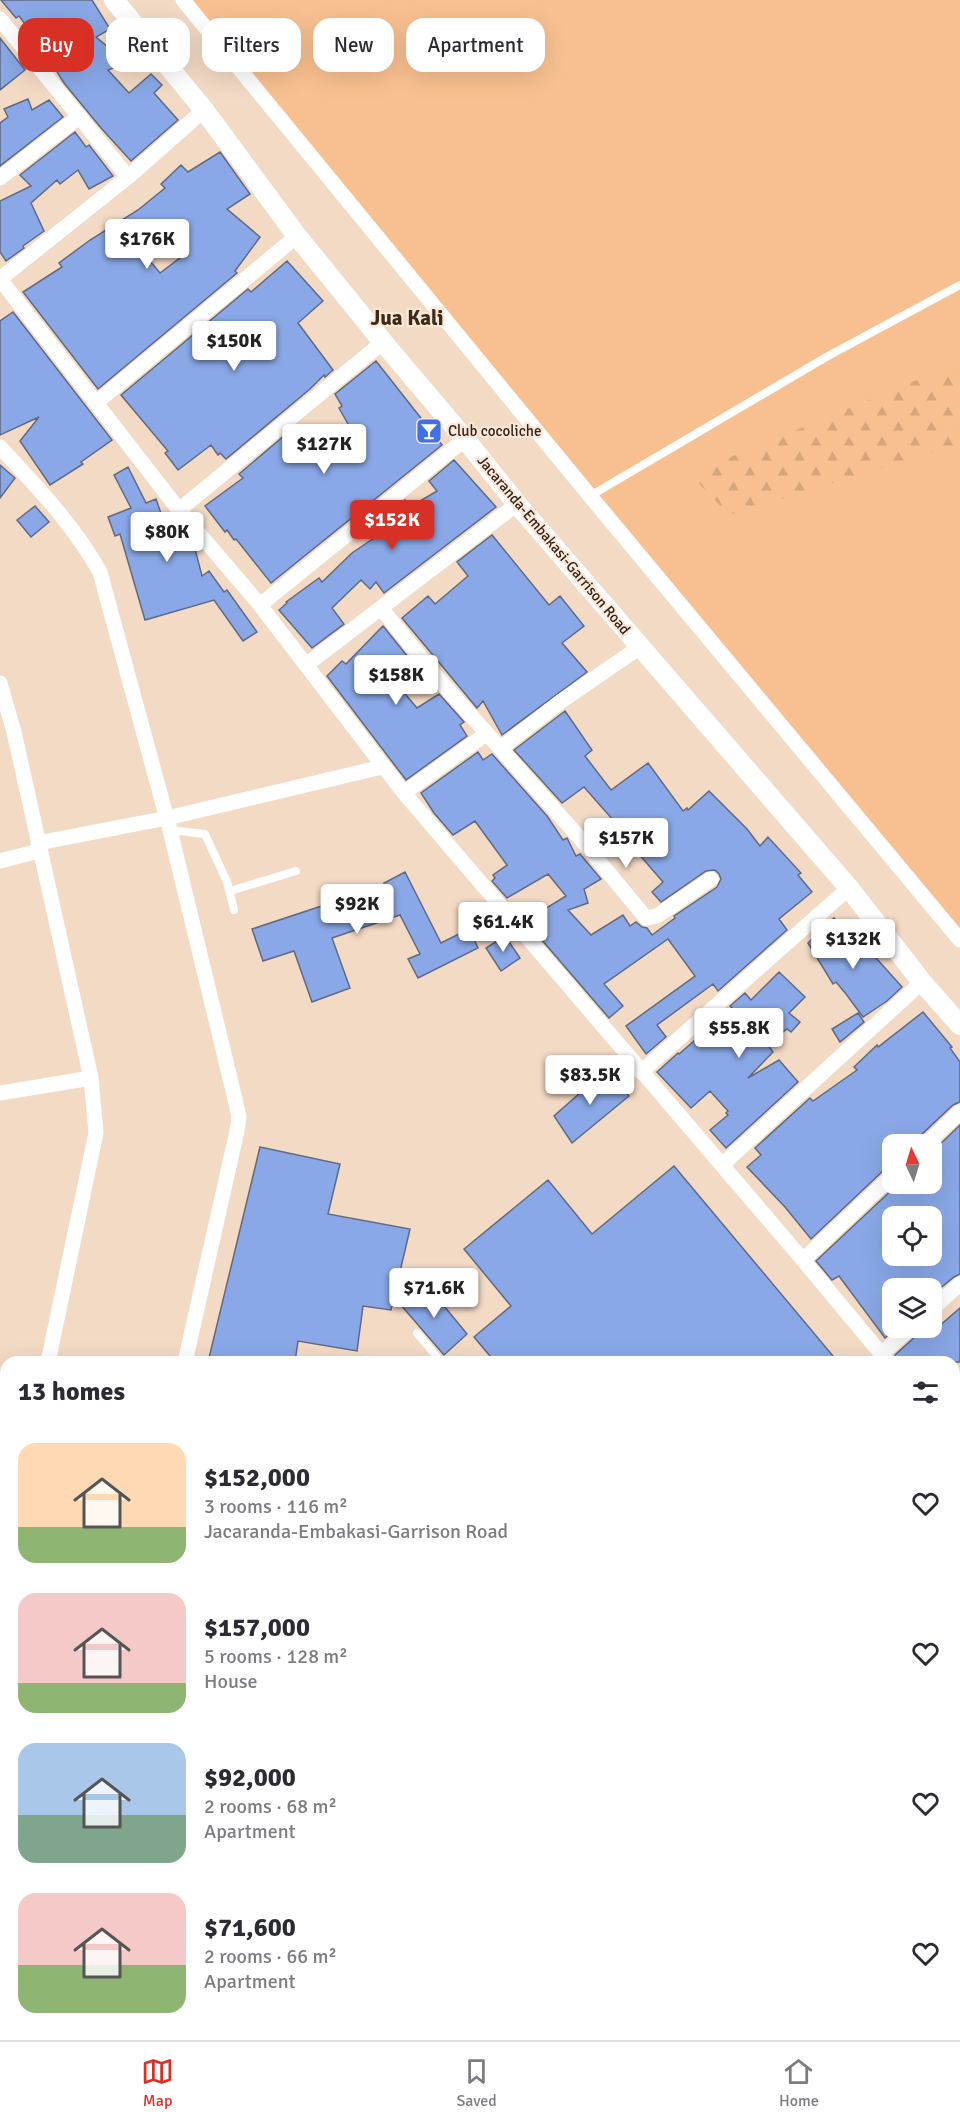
<!DOCTYPE html>
<html lang="en">
<head>
<meta charset="utf-8">
<style>
	:root { --surface:#fff; --page:#f2f2f3; --text:#2b2b33; --muted:#7c7c81; --line:#e1e1e2; --accent:#d93025 }
	body { margin:0; font-family:Signika,sans-serif; background:var(--page); color:var(--text); height:100vh; display:flex; flex-direction:column; font-size:22px; white-space:nowrap }
	* { box-sizing:border-box; margin:0 }
	p { font-size:20px; color:var(--muted) }
	.icon { flex:none; width:33px; height:33px; fill:none; stroke:currentColor; stroke-width:2; stroke-linecap:round; stroke-linejoin:round }
	.map { position:relative; flex:1; overflow:hidden }
	.side { position:absolute; left:0px; top:1356px; width:960px; height:684px; display:flex; flex-direction:column; background:var(--surface); border-radius:18px 18px 0 0; box-shadow:0 6px 24px #0002 }
	.side>* { flex:none }
	.guide { position:absolute; left:18px; top:18px; width:600px; height:54px; display:flex; gap:12px }
	.needle { width:39px; rotate:356deg }
	.buttons { position:absolute; left:882px; top:1134px; display:grid; gap:12px }
	.buttons a { display:grid; place-items:center; width:60px; height:60px; border-radius:12px; background:var(--surface); box-shadow:0 6px 24px #0002; font-size:30px }
	.price { position:absolute; translate:-50% -51px; padding:0 14px; border-radius:6px; background:#fff; color:#222; font-size:20px; line-height:39px; filter:drop-shadow(0 2px 3px #0008) }
	.price::after { content:''; position:absolute; left:50%; top:36px; width:18px; height:14px; margin-left:-9px; background:inherit; clip-path:polygon(0 0,100% 0,50% 100%) }
	.price.on { background:var(--accent); color:#fff }
	ul { padding:0; list-style:none }
	li { display:flex; align-items:center; gap:18px; height:150px; padding:0 18px }
	li span { display:grid; place-items:center; flex:none; width:168px; height:120px; border-radius:18px; color:#555 }
	li>.icon { margin-inline-start:auto }
	span .icon { width:72px; height:72px; fill:#fffc; stroke-width:1 }
	li b { font-size:26px }
	h2 { display:flex; justify-content:space-between; align-items:center; height:72px; padding:0 18px; font-size:26px }
	.pill { padding:0 21px; border-radius:18px; background:var(--surface); box-shadow:0 6px 24px #0002; font-size:21px; line-height:54px }
	.pill.on { background:var(--accent); color:#fff }
	.dock { display:flex; justify-content:space-around; align-items:center; height:84px; border-top:2px solid var(--line); background:var(--surface); font-size:16px; color:var(--muted) }
	.dock a { display:grid; justify-items:center; gap:3px }
	.dock .on { color:var(--accent) }
	.map>svg:first-child { display:block }
	.green { fill:#f8c090 }
	.forest { fill:url(#forest-firs) }
	.building { fill:#8aa8e7; stroke:#5f6a82; stroke-width:1.5; fill-rule:evenodd }
	.lines { fill:none; stroke-linecap:round; stroke-linejoin:round }
	.service { stroke:#fff; stroke-width:8 }
	.minor { stroke:#fff; stroke-width:15 }
	.tertiary { stroke:#fff; stroke-width:20 }
	.labels { text-anchor:middle; stroke-width:4.5; stroke-linejoin:round; paint-order:stroke }
	.poi-label { font-size:15px; fill:#2f251e; stroke:#fde8d7; text-anchor:start }
	.street-label { font-size:15px; fill:#2f251e; stroke:#fde8d7 }
	.district-label { font-size:21px; font-weight:bold; fill:#3d2a19; stroke:#fde8d7 }
</style>
</head>
<body>
<div class="map">
<svg width="960" height="2040" viewBox="0 0 960 2040">
	<defs>
		<pattern id="forest-firs" width="22" height="20" patternUnits="userSpaceOnUse" patternTransform="scale(1.5)"><rect width="22" height="20" fill="#f8c090"/><path d="M5 1l3.5 6h-7zM16 11l3.5 6h-7z" fill="#d5a57c"/></pattern>
	</defs>
	<rect width="100%" height="100%" fill="#f3dac5"/>
	<!-- green -->
	<path class="green" d="M188,0H960V929Z"/>
	<!-- forest -->
	<path class="forest" d="M960,362V444L729,515L690,474Z"/>
	<!-- building -->
	<path class="building" d="M1,0H92L110,29L96,37L119,56V66L108,70L129,93L151,74L162,85L154,93L178,120L131,161L101,128L64,83L38,41L19,16L16,18Z
		M0,38L25,70L0,90Z
		M28,99L32,110L49,100L63,117L0,166V123L8,117L4,109Z
		M75,132L86,147L89,145L113,176L89,189L78,170L60,184L57,180L31,203L44,231L23,246L24,248L6,261L0,252V201L31,186L20,175Z
		M220,152L250,194L227,209L260,237L235,271L237,273L98,389L23,292L62,267L59,263L90,240L138,210L165,188L161,184L181,165L188,172ZM159,229L181,257L160,273L136,244Z
		M287,261L323,301L298,323L333,370L325,377L324,375L310,389L226,459L220,453L218,455L211,445L178,470L165,453L168,451L121,395L248,289L251,292Z
		M13,312L112,440L81,462L83,464L50,485L20,441L39,417L0,435V321Z
		M376,361L442,445L271,583L236,539L234,540L227,530L225,532L205,506L243,478L239,474L291,430L300,440L318,425L330,439L348,424L339,408L342,406L335,394Z
		M454,460L496,507L384,593L376,582L370,589L361,580L332,608L344,624L312,648L279,610L287,603L286,602L319,578L322,582L352,553L374,538L395,521L390,515L405,500L410,507L437,491L429,481Z
		M0,465L15,478L0,498Z
		M128,467L146,503L156,499L165,525L168,524L172,536L185,532L193,541L202,576L209,571L224,592L227,590L257,632L243,641L214,600L145,620L120,534L115,536L108,517L131,508L114,475Z
		M35,506L49,522L31,537L17,520Z
		M492,535L549,605L560,596L584,626L562,643L587,672L502,735L483,701L477,708L402,618L428,596L435,604L468,576L457,562Z
		M383,626L416,667L396,683L417,708L439,694L464,722L460,725L467,736L406,780L327,676L342,661L346,664Z
		M565,711L592,750L585,756L611,790L648,763L683,811L687,808L688,810L709,791L747,829L760,846L768,837L801,873L798,875L812,892L779,919L787,930L718,991L713,984L657,1025L666,1037L646,1054L626,1026L695,976L668,939L604,984L623,1006L609,1018L535,932L530,918L566,896L548,874L507,898L492,881L495,878L493,875L507,865L475,821L453,835L434,813L421,793L478,752L483,760L492,754L547,816L563,840L567,838L576,856L580,854L601,879L584,889L588,903L568,910L591,935L623,915L630,926L636,922L642,927L647,928L652,935L675,918L674,916L717,887L721,879L719,874L715,870L706,871L661,902L652,892L663,882L619,831L621,829L584,787L562,803L514,750Z
		M405,872L441,943L469,929L478,948L418,978L408,959L420,954L400,915L332,938L350,988L312,1002L294,951L263,961L252,929L385,885L384,883Z
		M834,918L859,959L869,950L902,987L887,1001L863,1017L846,994L836,982L833,984L808,943Z
		M505,936L520,958L501,971L486,948Z
		M779,972L805,997L789,1013L800,1022L791,1032L787,1029L767,1044L773,1052L748,1078L779,1060L798,1082L726,1148L710,1130L728,1115L726,1113L728,1111L710,1091L691,1108L657,1072L678,1053L679,1054L732,1008L730,1006L745,993L751,1000Z
		M923,1012L952,1047L950,1048L960,1062V1102L953,1105L919,1137L916,1144H892V1167L885,1169L811,1239L785,1207L747,1167L761,1155L755,1148L810,1098L813,1101L857,1070L854,1067L877,1045L878,1047Z
		M858,1013L864,1022L840,1042L832,1029Z
		M605,1071L629,1096L572,1143L554,1116Z
		M960,1125V1274L954,1277L932,1295V1288H892V1328H896L885,1338L839,1276L832,1280L816,1261L898,1184H932V1152ZM892,1216H932V1256H892Z
		M260,1147L340,1164L328,1214L410,1229L391,1310L363,1306L357,1351L298,1341L295,1362H208Z
		M674,1166L838,1362H495L474,1337L511,1306L464,1249L548,1180L592,1234Z
		M426,1284L467,1334L444,1355L400,1304Z
		M960,1308V1362H898L895,1355L918,1334L935,1324L938,1327Z"/>
	<g class="lines">
		<!-- service -->
		<path class="service" d="M590,496L828,356L960,285
			M170,830L205,834L227,882L234,910
			M230,891L296,871
			M417,1333L441,1362
			M954,1481L960,1482
			M335,2040L341,2034"/>
		<!-- minor -->
		<path class="minor" d="M183,0L590,496L960,940
			M0,19L128,177
			M0,178L80,116
			M0,279L179,510L260,605L404,793L803,1260L888,1362
			M0,279L128,177L204,110
			M97,402L297,236
			M0,447C37,487 73,524 100,572L170,830L235,1099L239,1117L237,1131L185,1362
			M179,510L383,342
			M260,605L465,439
			M381,608L434,674L579,837L646,918L657,916L711,879
			M306,665L517,504
			M0,683L14,732L91,1078L96,1133L48,1362
			M501,748L560,702L640,647
			M404,793L486,734
			M38,843L167,818L382,767
			M0,861L39,851
			M641,1072L849,888
			M0,1093L91,1078
			M926,1144L960,1112
			M722,1165L922,982
			M803,1260L892,1176
			M932,1309L960,1284
			M881,1354L911,1328
			M954,1440L960,1447
			M0,1441L6,1443
			M0,1600L6,1576
			M0,1612L6,1613
			M0,1844L6,1839"/>
		<!-- tertiary -->
		<path class="tertiary" d="M114,0L204,110L297,236L383,342L465,439L517,504L849,888L922,982L960,1025"/>
	</g>
	<!-- icons -->
	<defs>
		<symbol id="bar-square" viewBox="-11 -11 22 22"><rect x="-9" y="-9" width="18" height="18" rx="4" fill="#4270e2" stroke="#fde8d7"/><path d="M-6-5H6L.8 .8V4.5H3.5V6h-7V4.5H-.8V.8Z" fill="#fff"/></symbol>
	</defs>
	<g fill-rule="evenodd">
		<use href="#bar-square" x="414" y="416" width="30" height="30"/>
	</g>
	<g class="labels">
		<!-- poi labels -->
		<g class="poi-label">
			<text x="448" y="436">Club cocoliche</text>
		</g>
		<!-- street labels -->
		<g class="street-label">
			<text transform="translate(554 545) rotate(50)" y="5">Jacaranda-Embakasi-Garrison Road</text>
		</g>
		<!-- district labels -->
		<g class="district-label">
			<text x="407" y="325">Jua Kali</text>
		</g>
	</g>
</svg>
<div class="buttons">
<a><svg class="needle" viewBox="-14 -14 28 28"><path d="M0-13l5 13h-10z" fill="#e53935"/><path d="M0 13l5-13h-10z" fill="#7c7c81"/></svg></a>
<a><svg class="icon" aria-label="locate" viewBox="0 0 24 24"><circle cx="12" cy="12" r="6"/><path d="M12 2v4M12 18v4M2 12h4M18 12h4"/></svg></a>
<a><svg class="icon" aria-label="layers" viewBox="0 0 24 24"><path d="M12 4l9 5-9 5-9-5zM3 14l9 5 9-5"/></svg></a>
</div>
<b class="price" style="left:147px;top:270px">$176K</b>
<b class="price" style="left:234px;top:372px">$150K</b>
<b class="price" style="left:324px;top:475px">$127K</b>
<b class="price on" style="left:392px;top:551px">$152K</b>
<b class="price" style="left:167px;top:563px">$80K</b>
<b class="price" style="left:396px;top:706px">$158K</b>
<b class="price" style="left:626px;top:869px">$157K</b>
<b class="price" style="left:357px;top:935px">$92K</b>
<b class="price" style="left:503px;top:953px">$61.4K</b>
<b class="price" style="left:853px;top:970px">$132K</b>
<b class="price" style="left:739px;top:1059px">$55.8K</b>
<b class="price" style="left:590px;top:1106px">$83.5K</b>
<b class="price" style="left:434px;top:1319px">$71.6K</b>
<div class="guide">
<a class="pill on">Buy</a>
<a class="pill">Rent</a>
<a class="pill">Filters</a>
<a class="pill">New</a>
<a class="pill">Apartment</a>
</div>
<section class="side">
<h2>13 homes<svg class="icon" aria-label="filters" viewBox="0 0 24 24"><path d="M4 7h16M4 17h16"/><circle cx="9" cy="7" r="2"/><circle cx="15" cy="17" r="2"/></svg></h2>
<ul>
<li><span style="background:linear-gradient(#ffd9b3 70%,#8fb573 0)"><svg class="icon" aria-label="home" viewBox="0 0 24 24"><path d="M3 11l9-7 9 7M6 9v11h12V9"/></svg></span><div><b>$152,000</b><p>3 rooms · 116 m²</p><p>Jacaranda-Embakasi-Garrison Road</p></div><svg class="icon" aria-label="heart" viewBox="0 0 24 24"><path d="M12 20l-8-8c-3-5 5-10 8-4 3-6 11-1 8 4z"/></svg></li>
<li><span style="background:linear-gradient(#f6c9c9 75%,#8fb573 0)"><svg class="icon" aria-label="home" viewBox="0 0 24 24"><path d="M3 11l9-7 9 7M6 9v11h12V9"/></svg></span><div><b>$157,000</b><p>5 rooms · 128 m²</p><p>House</p></div><svg class="icon" aria-label="heart" viewBox="0 0 24 24"><path d="M12 20l-8-8c-3-5 5-10 8-4 3-6 11-1 8 4z"/></svg></li>
<li><span style="background:linear-gradient(#a9c7e8 60%,#7fa58c 0)"><svg class="icon" aria-label="home" viewBox="0 0 24 24"><path d="M3 11l9-7 9 7M6 9v11h12V9"/></svg></span><div><b>$92,000</b><p>2 rooms · 68 m²</p><p>Apartment</p></div><svg class="icon" aria-label="heart" viewBox="0 0 24 24"><path d="M12 20l-8-8c-3-5 5-10 8-4 3-6 11-1 8 4z"/></svg></li>
<li><span style="background:linear-gradient(#f6c9c9 60%,#8fb573 0)"><svg class="icon" aria-label="home" viewBox="0 0 24 24"><path d="M3 11l9-7 9 7M6 9v11h12V9"/></svg></span><div><b>$71,600</b><p>2 rooms · 66 m²</p><p>Apartment</p></div><svg class="icon" aria-label="heart" viewBox="0 0 24 24"><path d="M12 20l-8-8c-3-5 5-10 8-4 3-6 11-1 8 4z"/></svg></li>
</ul>
</section>
</div>
<nav class="dock">
<a class="on"><svg class="icon" aria-label="map" viewBox="0 0 24 24"><path d="M3 6l6-2 6 2 6-2v14l-6 2-6-2-6 2zM9 4v14M15 6v14"/></svg>Map</a>
<a><svg class="icon" aria-label="saved" viewBox="0 0 24 24"><path d="M7 4h10v16l-5-4-5 4z"/></svg>Saved</a>
<a><svg class="icon" aria-label="home" viewBox="0 0 24 24"><path d="M3 11l9-7 9 7M6 9v11h12V9"/></svg>Home</a>
</nav>
</body>
</html>
